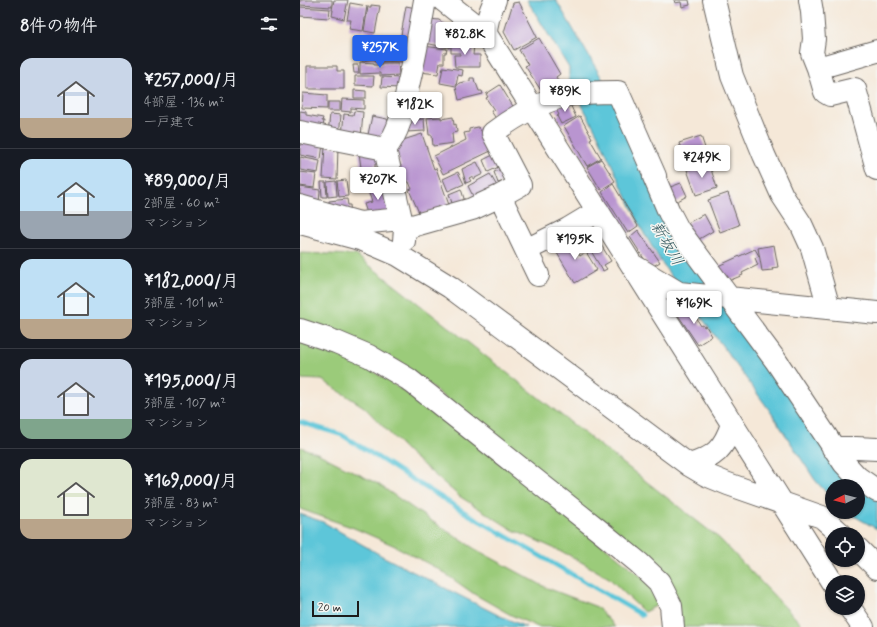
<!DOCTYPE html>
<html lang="ja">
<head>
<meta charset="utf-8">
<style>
	:root { --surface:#171b24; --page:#242831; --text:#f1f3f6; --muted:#9ea1a6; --line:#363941; --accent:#2563eb }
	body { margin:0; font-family:Mynerve,"Klee One",sans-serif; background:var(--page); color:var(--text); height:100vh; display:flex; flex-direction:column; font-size:15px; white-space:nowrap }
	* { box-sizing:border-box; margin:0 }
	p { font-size:13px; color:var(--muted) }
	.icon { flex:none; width:22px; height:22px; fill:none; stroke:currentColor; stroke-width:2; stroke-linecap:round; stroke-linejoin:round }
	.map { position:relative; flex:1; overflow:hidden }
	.side { display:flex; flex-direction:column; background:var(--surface); width:300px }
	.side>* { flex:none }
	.needle { width:26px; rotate:264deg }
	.fabs { position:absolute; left:525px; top:479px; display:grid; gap:8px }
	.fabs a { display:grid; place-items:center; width:40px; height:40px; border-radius:50%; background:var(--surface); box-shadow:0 1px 3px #0004; font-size:20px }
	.scale { position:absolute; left:12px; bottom:10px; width:47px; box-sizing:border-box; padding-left:4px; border:2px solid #1c1c1c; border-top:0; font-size:11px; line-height:14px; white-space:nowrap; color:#1c1c1c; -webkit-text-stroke:3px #f6f6f2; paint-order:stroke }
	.price { position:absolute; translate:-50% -34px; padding:0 9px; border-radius:4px; background:#fff; color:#222; font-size:13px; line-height:26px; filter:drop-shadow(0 1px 2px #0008) }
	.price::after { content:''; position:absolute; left:50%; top:24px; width:12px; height:9px; margin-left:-6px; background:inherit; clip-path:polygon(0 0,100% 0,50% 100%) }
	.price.on { background:var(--accent); color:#fff }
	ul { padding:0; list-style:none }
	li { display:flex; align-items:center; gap:12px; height:100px; padding:0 20px }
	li+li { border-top:1px solid var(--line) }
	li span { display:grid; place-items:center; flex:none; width:112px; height:80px; border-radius:12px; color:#555 }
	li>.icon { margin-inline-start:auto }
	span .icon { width:48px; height:48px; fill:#fffc; stroke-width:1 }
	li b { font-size:17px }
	h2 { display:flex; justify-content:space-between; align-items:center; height:48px; padding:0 20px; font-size:17px }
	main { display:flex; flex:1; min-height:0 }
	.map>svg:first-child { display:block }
	.green { fill:#9bcb7a; stroke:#5c744b }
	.water { fill:#5dc6d9; stroke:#3c717a }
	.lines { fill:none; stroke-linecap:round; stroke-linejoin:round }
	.stream { stroke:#5dc6d9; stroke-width:4.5 }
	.building { fill:#b995d0 }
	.minor-casing { stroke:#68635e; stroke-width:24 }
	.minor { stroke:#fff; stroke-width:22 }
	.labels { text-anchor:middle; stroke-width:3; stroke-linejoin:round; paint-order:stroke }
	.water-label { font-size:16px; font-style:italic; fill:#33585e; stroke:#f6f6f2 }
</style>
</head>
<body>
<main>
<section class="side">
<h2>8件の物件<svg class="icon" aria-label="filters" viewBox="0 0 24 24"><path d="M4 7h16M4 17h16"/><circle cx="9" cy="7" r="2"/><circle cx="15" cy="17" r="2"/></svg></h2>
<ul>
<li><span style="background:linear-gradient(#c9d6e8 75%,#b9a48a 0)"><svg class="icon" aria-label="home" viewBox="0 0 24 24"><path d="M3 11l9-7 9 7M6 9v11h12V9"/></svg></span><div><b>¥257,000/月</b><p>4部屋 · 136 m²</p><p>一戸建て</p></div></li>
<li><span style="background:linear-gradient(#bfe0f5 65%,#9aa5b1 0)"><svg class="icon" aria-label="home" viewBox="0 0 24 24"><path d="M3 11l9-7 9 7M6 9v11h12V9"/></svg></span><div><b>¥89,000/月</b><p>2部屋 · 60 m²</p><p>マンション</p></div></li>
<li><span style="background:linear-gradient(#bfe0f5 75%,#b9a48a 0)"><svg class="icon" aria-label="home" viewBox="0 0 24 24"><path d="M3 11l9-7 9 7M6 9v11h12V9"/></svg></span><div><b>¥182,000/月</b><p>3部屋 · 101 m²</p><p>マンション</p></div></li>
<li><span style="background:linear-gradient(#c9d6e8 75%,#7fa58c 0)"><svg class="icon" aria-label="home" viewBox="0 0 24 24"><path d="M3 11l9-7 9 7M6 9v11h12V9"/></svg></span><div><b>¥195,000/月</b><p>3部屋 · 107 m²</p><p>マンション</p></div></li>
<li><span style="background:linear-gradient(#dfe7d0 75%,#b9a48a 0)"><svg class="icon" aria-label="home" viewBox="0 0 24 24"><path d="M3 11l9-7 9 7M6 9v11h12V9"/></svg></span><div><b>¥169,000/月</b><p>3部屋 · 83 m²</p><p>マンション</p></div></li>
</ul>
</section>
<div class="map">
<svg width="577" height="627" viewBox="0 0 577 627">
	<rect width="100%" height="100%" fill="#f6f6f2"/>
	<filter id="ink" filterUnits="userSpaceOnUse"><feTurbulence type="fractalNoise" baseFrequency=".025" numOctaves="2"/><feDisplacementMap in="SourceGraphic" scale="8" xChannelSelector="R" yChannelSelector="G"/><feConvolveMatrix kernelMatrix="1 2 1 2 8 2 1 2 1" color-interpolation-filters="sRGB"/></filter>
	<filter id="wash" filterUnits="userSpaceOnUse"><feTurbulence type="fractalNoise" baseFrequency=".012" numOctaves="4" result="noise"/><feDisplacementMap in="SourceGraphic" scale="16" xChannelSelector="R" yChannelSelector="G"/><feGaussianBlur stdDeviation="0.9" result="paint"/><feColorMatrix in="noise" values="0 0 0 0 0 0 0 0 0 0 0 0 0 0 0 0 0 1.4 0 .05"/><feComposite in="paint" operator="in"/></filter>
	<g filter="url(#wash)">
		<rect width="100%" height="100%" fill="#f5e8d8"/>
		<!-- green -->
		<path class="green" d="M0,253L56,255L420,539L504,627H381L366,577L101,362L0,320Z
			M0,342L10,343L43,352L110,395L177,442L353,586L358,605L344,612L309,578L269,555L213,530L159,496L108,452L64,407L22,380L0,379Z
			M0,447L17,453L78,484L127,518L175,549L247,588L297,607L315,627H238L211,615L174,594L140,570L95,546L54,528L0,509Z"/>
		<!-- water -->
		<path class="water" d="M227,0H256L307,87L351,178L577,498V529L547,512H558V486H532V499L515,480L470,411L363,265L342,230L297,133L269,81V68Z
			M0,514L23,522L84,557L198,615L226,627H0Z"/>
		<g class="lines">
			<!-- stream -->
			<path class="stream" d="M0,422L42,435L166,513L342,615"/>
		</g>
		<g id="blocks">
			<!-- building -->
			<path class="building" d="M0,0H32V7L0,5Z
				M34,0H48L44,19L32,16L33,10H32Z
				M374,0H389L390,5L382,7L381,2L375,3Z
				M219,2L237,37L214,50L204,32L213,3Z
				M50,3L67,6L63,31L49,29L51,20H47Z
				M71,5L80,6L75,33L64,31L68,7H71Z
				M106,6L116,8L111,37L101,35Z
				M0,7L30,9L29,18L0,16Z
				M129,19L139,20L152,30L150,38L151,39L149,48L125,43Z
				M155,31L167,39V44L152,43Z
				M239,38L260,74L256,77L263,89L246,98L225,66L228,65L219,50Z
				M151,45H174L173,55H180V67H155L154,55H160V53H151Z
				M123,46L147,49L146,53H144V63H140L138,74L119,72Z
				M62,47H69L70,54H73V48L106,49V62L76,61L74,59L62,61Z
				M60,62L74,63V65H81V63H98L99,75L80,76V73L60,74Z
				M53,65H58L59,73H54Z
				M7,66H37V71H44V89H7Z
				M143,67L163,70L162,76L158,75L156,86L140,83Z
				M55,76H74L73,86L55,85Z
				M82,77L100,78L99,88L81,87Z
				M170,78H174L175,83H176L179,91H182L183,94L159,100L156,87L159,83L170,81Z
				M200,85L217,113L197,120L191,111L194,110L186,98L188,97L186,94Z
				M54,90L66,91V98H54Z
				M3,93L27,95V109L2,108Z
				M42,99L64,100V109L51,108V112L41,111Z
				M28,102H40V111H28Z
				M269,102L276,117L261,124L257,116L259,115L255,107Z
				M0,111L6,112V115L23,118L22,121H24L22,132L0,128Z
				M54,111L63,112L61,138L42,136L44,114L53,115Z
				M120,111L121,117L108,119L112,115H115L114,112Z
				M30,114L41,115L39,135L28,134Z
				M72,116L87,119L89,123L84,141L67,139Z
				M280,116L292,138L290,139L301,158L287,166L264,126Z
				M141,117V119L153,117L154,125L156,124L157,132L152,133L153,143L133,146L132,135H129L127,118Z
				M124,119L125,131L106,132V120Z
				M178,127L195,149L143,174L134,156L166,140L164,133L169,132V129Z
				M122,134L134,169L136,168L149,205L120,215L109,190L112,189L109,182H107L105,177L103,178L98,167L101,166L94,147L97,142Z
				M401,136L409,160L387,167L379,143Z
				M0,141L23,144L21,159L0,155Z
				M25,146L38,147L37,179L23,178Z
				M81,152L83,163L75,164V168L81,167L83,180L63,182L59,153Z
				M199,152L205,164L188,172L183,160Z
				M0,157L20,161L18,173L0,170Z
				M301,159L315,181L301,190L287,167Z
				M177,162L183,174L173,179V176L169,178L171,181L166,183L162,169Z
				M409,163L417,188L396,195L387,170Z
				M206,167L210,179L198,183L194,172Z
				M0,172L16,174L14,188L0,186Z
				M158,172L164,184L148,191L143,179Z
				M190,174L198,188L175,200L168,186Z
				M46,180L48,196L39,197L37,181Z
				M36,181L37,196L28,197L27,182Z
				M21,182H26L27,197H22Z
				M85,183L91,214L68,216L64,204L72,202L67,188Z
				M381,183L387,196L372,204L365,189Z
				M313,184L338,226L328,233L302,192Z
				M0,187L20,190L19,204L0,199Z
				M161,189L166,205L154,209L149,194Z
				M428,193L439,225L420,232L408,200Z
				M47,199L48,205H50L51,214L29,208V201Z
				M404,214L413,231L394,242L384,225Z
				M338,230L360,262L350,268L330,237Z
				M295,235L311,261L304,265L307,269L303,271L285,241Z
				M270,239L280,256L286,252L297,270L275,283L254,248Z
				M474,245L478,267L472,268L473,270L462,271L458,248Z
				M455,249L459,256L455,258L458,265L442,273L443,275L426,282L418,266Z
				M389,304L394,312L396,311L398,314L395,316L401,326L403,325L404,327L406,326L412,336L398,345L376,312Z"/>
		</g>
	</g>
	<g filter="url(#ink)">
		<use href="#blocks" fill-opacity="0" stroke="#68635e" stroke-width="1"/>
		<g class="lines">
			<defs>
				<path id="minor" d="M143,0L186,34L532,582
					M414,0L432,76L464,155L482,195L501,224L512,248L529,308
					M510,0L512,12L514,39L512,53L518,68L577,51
					M186,34C186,22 190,11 195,0
					M518,68L525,92L530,95L555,89L577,169
					M0,132L85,149
					M200,196L238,275
					M0,206L60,223L101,219
					M0,223L63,240L98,255L150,287L389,465L406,475L428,484L522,517L541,534
					M105,228L172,209L200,196L220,185L193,133C215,116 241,102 268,95C281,92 304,92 318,92L355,176L354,177L369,212L378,229L476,361L544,463L557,477L577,491
					M104,241L105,228L101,219L85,149C100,132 104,107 108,86C115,57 120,29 125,0
					M226,250L268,229L298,211
					M334,266L379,293L577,313
					M0,330L36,342L69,356L108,379L301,532L339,563L359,582L371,606L373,627
					M533,448H556L577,449
					M389,465C414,458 424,449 432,424
					M558,549L577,568
					M550,608L563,627"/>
			</defs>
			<!-- minor casing -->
			<use href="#minor" class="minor-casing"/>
			<!-- minor -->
			<use href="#minor" class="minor"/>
		</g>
	</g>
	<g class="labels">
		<!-- water labels -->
		<g class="water-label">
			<text transform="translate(368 243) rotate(60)" y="6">新坂川</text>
		</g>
	</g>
</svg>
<div class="fabs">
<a><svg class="needle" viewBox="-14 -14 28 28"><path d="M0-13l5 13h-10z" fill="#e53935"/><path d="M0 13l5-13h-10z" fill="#9ea1a6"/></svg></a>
<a><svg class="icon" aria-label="locate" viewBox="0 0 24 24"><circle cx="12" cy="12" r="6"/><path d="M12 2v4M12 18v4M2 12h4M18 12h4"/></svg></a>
<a><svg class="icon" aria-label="layers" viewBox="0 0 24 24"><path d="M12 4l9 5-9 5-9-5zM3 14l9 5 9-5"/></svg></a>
</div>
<div class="scale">20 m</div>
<b class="price" style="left:165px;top:56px">¥82.8K</b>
<b class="price on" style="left:80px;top:69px">¥257K</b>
<b class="price" style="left:265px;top:113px">¥89K</b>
<b class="price" style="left:115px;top:126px">¥182K</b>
<b class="price" style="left:402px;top:179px">¥249K</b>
<b class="price" style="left:78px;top:201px">¥207K</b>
<b class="price" style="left:275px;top:261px">¥195K</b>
<b class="price" style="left:394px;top:325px">¥169K</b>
</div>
</main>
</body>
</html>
